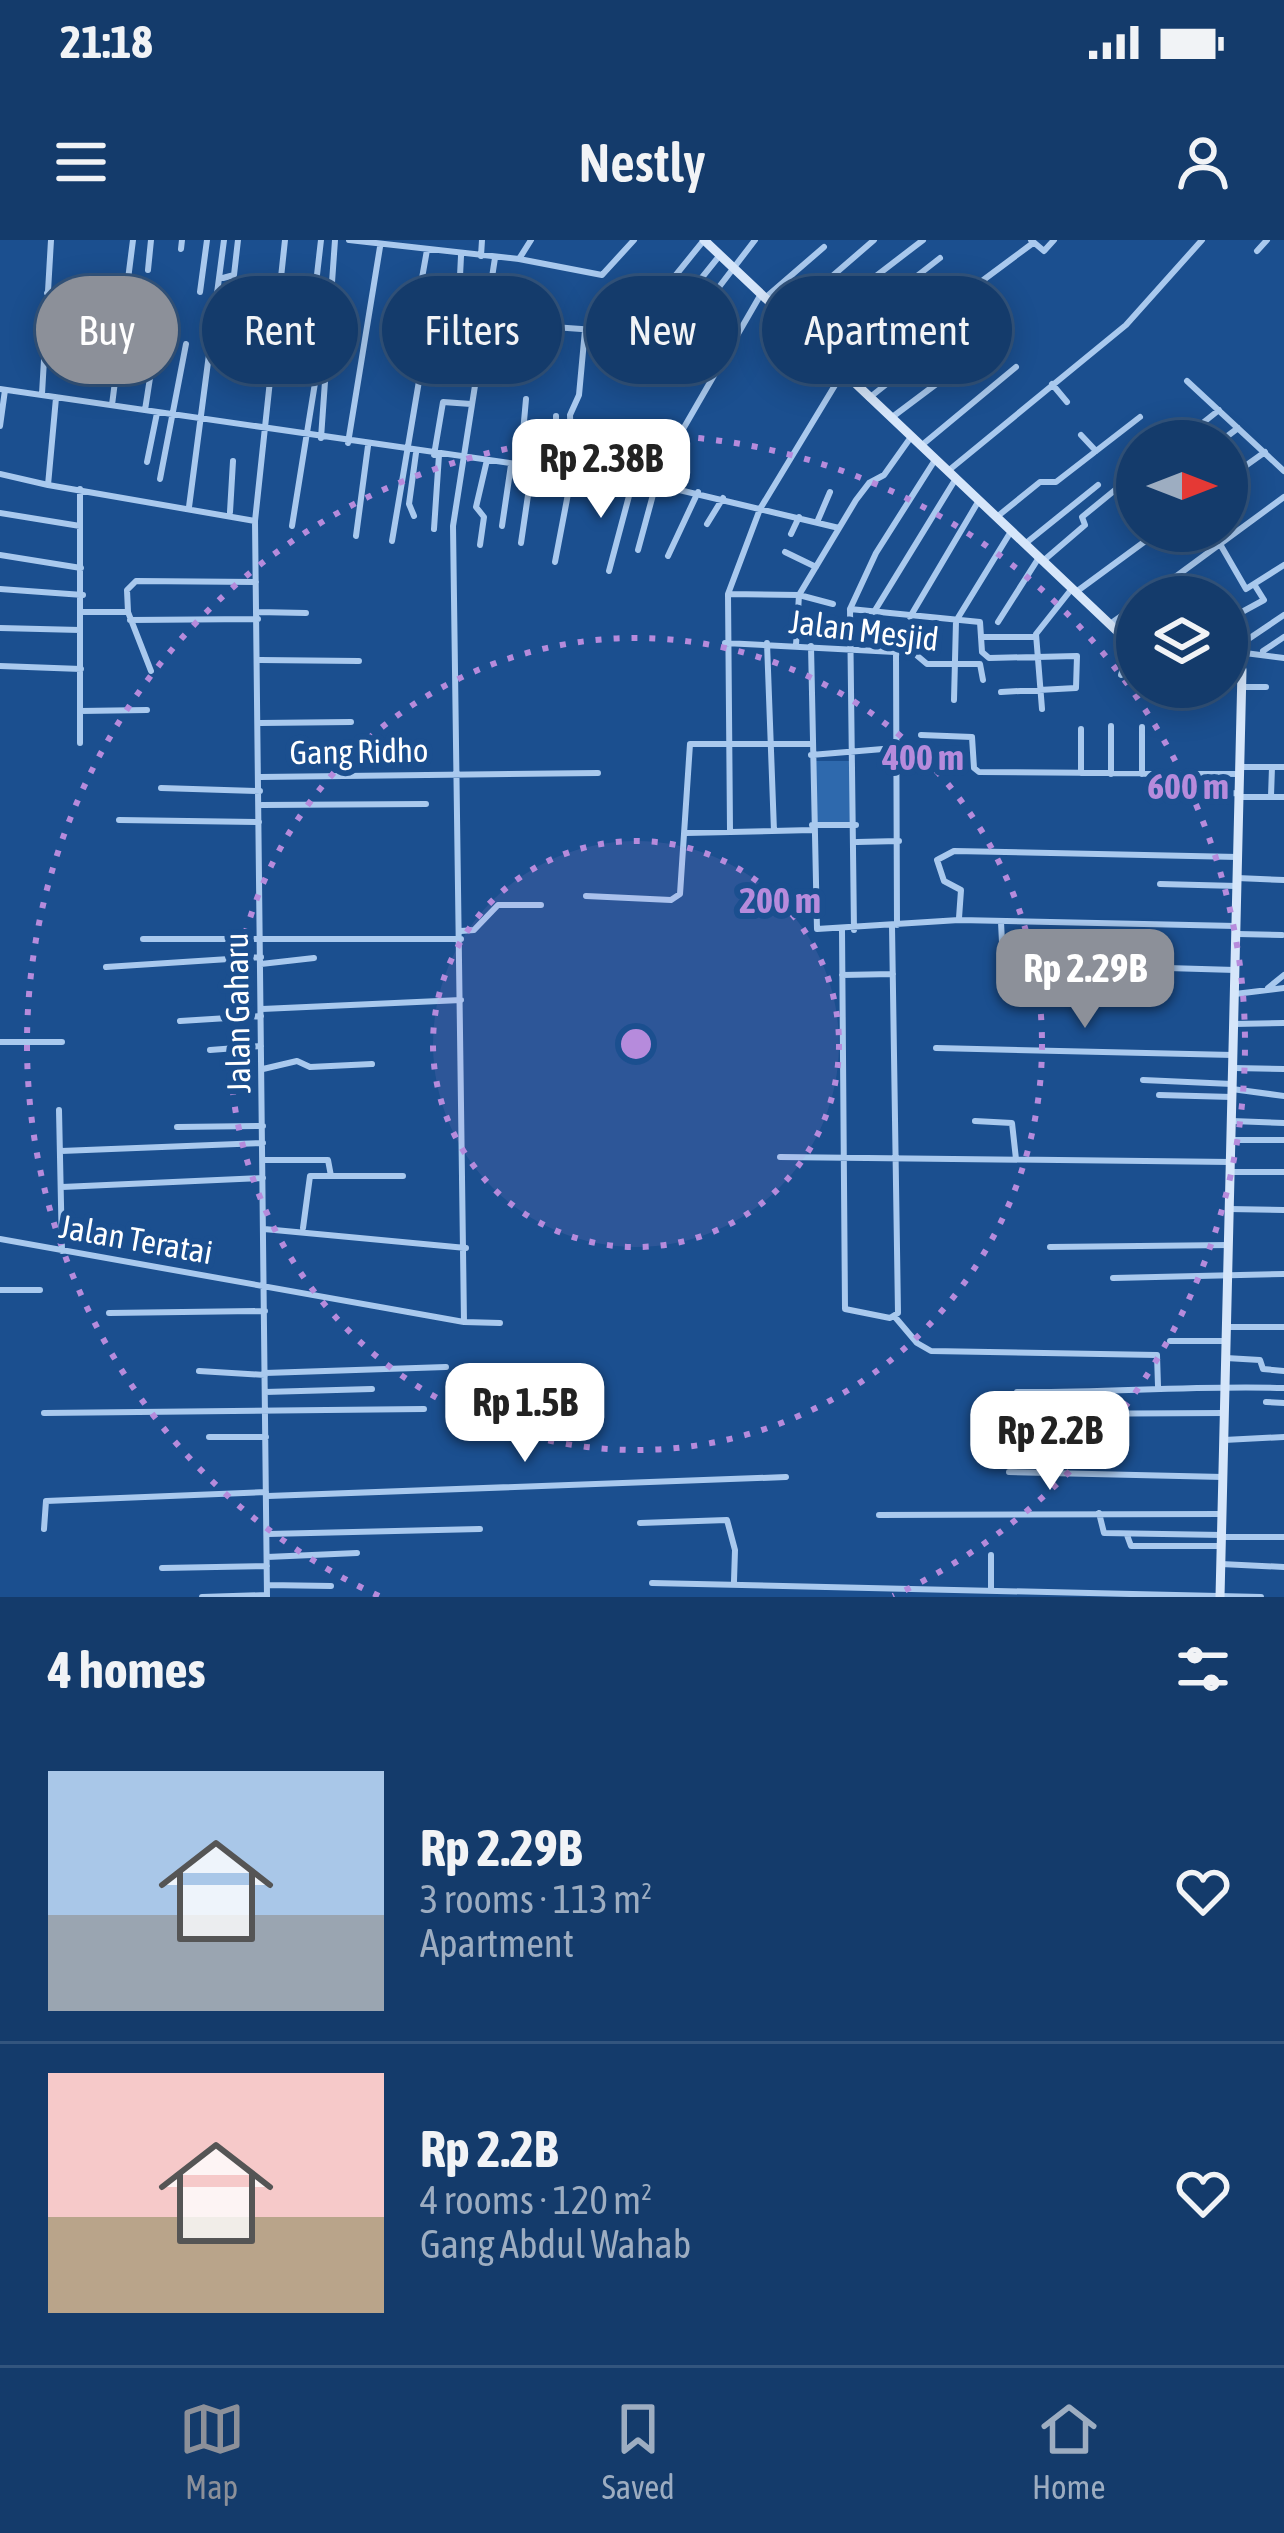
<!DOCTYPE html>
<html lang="en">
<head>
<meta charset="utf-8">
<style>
	:root { --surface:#143b6b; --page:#1d4271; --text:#f1f3f6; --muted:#9dadc1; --line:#33557e; --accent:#8c9099 }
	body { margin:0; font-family:"Asap Condensed",sans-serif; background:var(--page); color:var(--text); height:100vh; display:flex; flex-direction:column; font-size:45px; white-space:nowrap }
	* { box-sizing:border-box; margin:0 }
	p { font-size:39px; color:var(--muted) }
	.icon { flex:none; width:66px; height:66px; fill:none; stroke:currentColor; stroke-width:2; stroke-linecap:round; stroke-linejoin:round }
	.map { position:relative; height:1357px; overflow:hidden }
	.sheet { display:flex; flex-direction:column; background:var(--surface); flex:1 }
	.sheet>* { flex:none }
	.guide { position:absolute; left:36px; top:36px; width:1212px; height:108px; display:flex; gap:24px }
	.needle { width:78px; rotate:90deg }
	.controls { position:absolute; left:1116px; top:180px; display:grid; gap:24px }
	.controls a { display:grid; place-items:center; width:132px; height:132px; border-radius:50%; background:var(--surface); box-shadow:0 6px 30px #0003,0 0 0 3px var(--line); font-size:60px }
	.price { position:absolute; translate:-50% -102px; padding:0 27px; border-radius:24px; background:#fff; color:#222; font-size:39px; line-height:78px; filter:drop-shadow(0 3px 6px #0008) }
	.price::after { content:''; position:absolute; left:50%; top:72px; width:36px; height:27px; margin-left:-18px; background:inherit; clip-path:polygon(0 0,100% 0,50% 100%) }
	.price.active { background:var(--accent); color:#fff }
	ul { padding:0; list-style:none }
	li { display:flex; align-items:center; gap:36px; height:300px; padding:0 48px }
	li+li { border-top:3px solid var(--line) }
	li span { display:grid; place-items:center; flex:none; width:336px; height:240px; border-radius:0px; color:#555 }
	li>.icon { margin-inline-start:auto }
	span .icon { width:144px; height:144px; fill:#fffc; stroke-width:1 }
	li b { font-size:51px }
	h2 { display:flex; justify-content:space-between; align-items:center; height:144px; padding:0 48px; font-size:51px }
	.tag { padding:0 42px; border-radius:54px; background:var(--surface); box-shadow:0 6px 30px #0003,0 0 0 3px var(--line); font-size:42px; line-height:108px }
	.tag.active { background:var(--accent); color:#fff }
	.status { display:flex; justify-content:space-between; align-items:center; height:84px; padding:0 60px; background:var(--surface); direction:ltr }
	.status svg { height:33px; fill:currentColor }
	header { display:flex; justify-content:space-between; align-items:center; height:156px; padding:0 48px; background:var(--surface); font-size:54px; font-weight:600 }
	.menu { display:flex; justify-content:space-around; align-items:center; height:168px; border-top:3px solid var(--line); background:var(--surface); font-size:33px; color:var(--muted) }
	.menu a { display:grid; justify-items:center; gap:6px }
	.menu .active { color:var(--accent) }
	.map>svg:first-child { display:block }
	.green { fill:#2e69ad }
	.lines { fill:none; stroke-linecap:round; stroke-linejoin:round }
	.street { stroke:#a9c9ee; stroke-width:6 }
	.secondary { stroke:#d6e6fa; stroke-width:9 }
	.ring { fill:none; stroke:#b68bdc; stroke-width:6; stroke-dasharray:6 12 }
	.labels { text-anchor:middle; stroke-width:12; stroke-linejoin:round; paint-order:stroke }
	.street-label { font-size:33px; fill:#fff; stroke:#1b4f8f }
	.centre { fill:#b68bdc; stroke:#1b4f8f; stroke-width:6 }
	.ring-label { font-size:36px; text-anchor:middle; font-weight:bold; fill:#b68bdc; stroke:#1b4f8f; stroke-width:12; stroke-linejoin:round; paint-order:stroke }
</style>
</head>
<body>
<div class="status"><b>21:18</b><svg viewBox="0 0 49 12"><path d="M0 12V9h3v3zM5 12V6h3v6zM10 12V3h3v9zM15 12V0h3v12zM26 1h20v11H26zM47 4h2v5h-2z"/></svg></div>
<header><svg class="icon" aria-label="menu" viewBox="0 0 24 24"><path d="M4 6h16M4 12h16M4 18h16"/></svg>Nestly<svg class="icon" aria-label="person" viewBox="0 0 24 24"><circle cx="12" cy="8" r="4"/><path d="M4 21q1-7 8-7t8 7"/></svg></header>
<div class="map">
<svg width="1284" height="1357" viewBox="0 0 1284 1357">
	<rect width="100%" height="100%" fill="#1b4f8f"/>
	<!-- green -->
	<path class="green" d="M812,521H852L853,582L813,583Z"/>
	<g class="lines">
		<!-- street -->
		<path class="street" d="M349,0L519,19L531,0
			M1031,0L1044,11L1054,0
			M181,9L182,0
			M1257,11L1267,0
			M481,16L482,0
			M519,19L602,35L634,0
			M148,30L151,0
			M460,36L461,16
			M223,38L234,35L238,0
			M667,46L704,0
			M200,52L207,0
			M47,53L125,65
			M765,58L824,7
			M706,64L755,0
			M307,65L314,61L321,0
			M675,71L694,85
			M785,77L874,0
			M485,82L623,92
			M651,101L720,15
			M813,103L837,66L923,0
			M821,111L940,18
			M424,114L409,111L427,10
			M772,115L794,85
			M850,139L1033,3
			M1187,141L1284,231
			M1052,144L1067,162
			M0,149L654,244L839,288
			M42,154L51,0
			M56,158L48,245L255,281
			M869,158L976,73
			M112,165L133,0
			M145,170L159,80
			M556,176V231
			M891,178L1011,88
			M0,186L5,150
			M1081,195L1096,211
			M321,198L335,0
			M1180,201L1219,170
			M1221,201L1238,188
			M348,203L380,7
			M922,205L1016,127
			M434,215L443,162L471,164
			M147,222L157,173
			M520,226L526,159
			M948,231L1126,85L1202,0
			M0,234L48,245
			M160,239L186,104
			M1227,239L1265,212
			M80,249V503
			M189,267L224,0
			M230,272L233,221
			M0,273L80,286
			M414,276L409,264L416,213
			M998,276L1040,242H1056L1140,177
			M818,280L830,252
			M707,284L723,258
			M292,286L319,118
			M502,286L511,225
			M434,289L439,215
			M791,294L799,277
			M356,296L368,206
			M392,301L420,135
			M521,303L532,228
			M1026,303L1098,245
			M1220,304L1284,257
			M480,305L484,277L476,267L487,220
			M638,310L660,229L761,54
			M785,312L816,327
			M0,315L81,328
			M668,316L698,252
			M1043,321L1085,285L1082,277L1137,232
			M555,322L572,233L570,175L579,155L585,90
			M609,331L633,241
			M0,349L83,355
			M1076,352L1159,291
			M728,354L799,355L833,364
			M1148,357L1220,304L1246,349L1284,325
			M850,369L876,313L935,220
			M83,372H128L151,431
			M128,372L127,350L136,341L256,342
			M257,372L306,373
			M874,372L955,240
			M1227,375L1241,405
			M910,377L978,262
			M1229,379L1264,360L1254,344
			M130,380L258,379
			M998,382L1038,319
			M1110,384L1137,365
			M0,388L80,390
			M982,397H1036
			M725,403L914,413L927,424H980L983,440
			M767,403L774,591
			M1241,404L1284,375
			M796,405L799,355L856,260L869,243L884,235L911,197
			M811,406L817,689L959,680L1236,686
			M1263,411L1284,397
			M896,413L897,685
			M260,420L359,421
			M1240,421L1245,413L1284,418
			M0,426L81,429
			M1121,435L1130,407
			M1242,447H1266
			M954,460L956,381L1010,293
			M1042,469L1036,394L1070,351
			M80,471L147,470
			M260,483L351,482
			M1142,487V534
			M921,495L972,497L974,528L979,532L1240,534
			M811,515L895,508
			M1240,527H1284
			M1081,533V489
			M1111,534V486
			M260,537L598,533
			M161,548L260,551
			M1166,556L1239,553
			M1271,556L1272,527
			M1240,557H1284
			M262,565L426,564
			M119,580L259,582
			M812,585H856
			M730,590L728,354L760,269L843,132
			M686,593L812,590
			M857,602L899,601
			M1237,638L1284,640
			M1160,644L1237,646
			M586,656L671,660L680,654L690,504H811
			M959,678L961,650L944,641L937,620L954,611L1238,617
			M1001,682L1003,723L1235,730
			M842,690L845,1069L890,1078L898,1073L892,686
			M854,690L850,369L980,382L982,412L989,418L1077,416L1076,448L1001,452
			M461,691L474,690L498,665H541
			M1238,694L1282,695
			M143,699H461
			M261,724L314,718
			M106,727L261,717
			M842,735L893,734
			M1268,748L1284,735
			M1235,754L1284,748
			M262,769L461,760
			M180,781L261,776
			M1234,784L1284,783
			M0,802H62
			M936,808L1233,815
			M210,810L261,806
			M1234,828L1284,829
			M263,829L297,821L310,827L372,824
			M1143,840L1232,844
			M1232,849L1284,856
			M1159,855L1232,857
			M59,870L62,1011
			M975,881L1012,883L1016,919
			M1232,881L1284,883
			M177,887L263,886
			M1231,900H1284
			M61,911L263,903
			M780,917L1231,922
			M263,920H328L331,936
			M1230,932H1284
			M62,947L263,938
			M1229,969L1284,970
			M303,988L310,936H403
			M264,989L466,1008
			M0,999L464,1082L500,1083
			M1050,1007L1229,1005
			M1113,1038L1284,1034
			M0,1050H40
			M109,1073L265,1071
			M895,1077L917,1103L931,1111L1157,1115L1158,1146
			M464,1082L453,286L495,18
			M1228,1087H1284
			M1170,1101H1226
			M1226,1118L1260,1120L1263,1129L1284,1131
			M199,1131L265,1135
			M265,1133L446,1127
			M265,1152L372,1149
			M1017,1152C1107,1153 1193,1145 1284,1148
			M1266,1162L1284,1163
			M44,1173L424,1169
			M1032,1174L1225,1173
			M209,1197H266
			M1224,1200L1284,1197
			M1009,1232L1223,1237
			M268,1256L786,1237
			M1099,1273L1104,1293L1222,1295
			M879,1275L1222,1274
			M640,1283L727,1280L735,1310L734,1341
			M44,1289L46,1261L266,1252
			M268,1294L480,1289
			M1127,1295L1131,1306H1222
			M1222,1297H1284
			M267,1317L357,1313
			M1221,1324L1284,1327
			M162,1328L267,1326
			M652,1343L1261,1357
			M267,1345L331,1346
			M991,1347V1315
			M202,1357L267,1355
			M267,1357L255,281L285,0"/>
		<!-- secondary -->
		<path class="secondary" d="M704,0L1137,410
			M1220,1357L1242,430L1240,421L1227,419"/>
	</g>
	<!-- distance rings -->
	<circle cx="636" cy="804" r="203" fill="#b68bdc" fill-opacity=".12"/>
	<g class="ring">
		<circle cx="636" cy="804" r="203"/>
		<circle cx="636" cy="804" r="406"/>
		<path d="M379 1356A609 609 0 1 1 893 1356"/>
	</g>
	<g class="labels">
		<!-- street labels -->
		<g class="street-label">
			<text transform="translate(864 390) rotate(7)" y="12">Jalan Mesjid</text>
			<text transform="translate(359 511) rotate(-1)" y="12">Gang Ridho</text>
			<text transform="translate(237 773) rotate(-91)" y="12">Jalan Gaharu</text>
			<text transform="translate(136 999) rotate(10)" y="12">Jalan Teratai</text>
		</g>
	</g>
	<circle cx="636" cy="804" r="18" class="centre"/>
	<g class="ring-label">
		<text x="923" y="530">400 m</text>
		<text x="1188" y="559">600 m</text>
		<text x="780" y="673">200 m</text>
	</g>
</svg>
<div class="controls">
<a><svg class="needle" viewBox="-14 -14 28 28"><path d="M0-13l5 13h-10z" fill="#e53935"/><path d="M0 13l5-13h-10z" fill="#9dadc1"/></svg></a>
<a><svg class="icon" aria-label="layers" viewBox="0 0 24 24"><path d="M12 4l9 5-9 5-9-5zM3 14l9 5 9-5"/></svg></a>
</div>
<b class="price" style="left:601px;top:281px">Rp 2.38B</b>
<b class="price active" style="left:1085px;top:791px">Rp 2.29B</b>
<b class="price" style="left:525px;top:1225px">Rp 1.5B</b>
<b class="price" style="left:1050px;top:1253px">Rp 2.2B</b>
<div class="guide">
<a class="tag active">Buy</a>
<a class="tag">Rent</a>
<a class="tag">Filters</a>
<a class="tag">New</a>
<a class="tag">Apartment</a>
</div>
</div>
<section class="sheet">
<h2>4 homes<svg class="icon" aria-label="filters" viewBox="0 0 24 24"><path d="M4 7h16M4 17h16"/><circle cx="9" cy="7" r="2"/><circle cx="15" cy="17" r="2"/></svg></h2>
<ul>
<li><span style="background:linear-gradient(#a9c7e8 60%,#9aa5b1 0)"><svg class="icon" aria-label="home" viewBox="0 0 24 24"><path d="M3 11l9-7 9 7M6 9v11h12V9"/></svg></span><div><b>Rp 2.29B</b><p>3 rooms · 113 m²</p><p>Apartment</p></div><svg class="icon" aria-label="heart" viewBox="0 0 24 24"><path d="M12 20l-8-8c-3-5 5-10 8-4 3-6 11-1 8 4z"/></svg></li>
<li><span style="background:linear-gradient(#f6c9c9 60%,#b9a48a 0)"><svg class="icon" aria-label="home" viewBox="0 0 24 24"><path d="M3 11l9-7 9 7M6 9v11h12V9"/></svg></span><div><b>Rp 2.2B</b><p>4 rooms · 120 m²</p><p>Gang Abdul Wahab</p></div><svg class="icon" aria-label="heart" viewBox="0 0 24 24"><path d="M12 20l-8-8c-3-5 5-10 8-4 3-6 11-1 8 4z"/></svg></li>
</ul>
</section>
<nav class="menu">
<a class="active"><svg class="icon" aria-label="map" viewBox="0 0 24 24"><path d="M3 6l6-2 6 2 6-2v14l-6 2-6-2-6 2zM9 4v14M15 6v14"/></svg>Map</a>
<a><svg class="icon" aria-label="saved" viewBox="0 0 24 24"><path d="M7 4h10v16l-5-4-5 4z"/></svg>Saved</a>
<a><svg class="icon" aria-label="home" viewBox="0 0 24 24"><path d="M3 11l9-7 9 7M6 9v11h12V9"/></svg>Home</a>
</nav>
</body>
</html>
